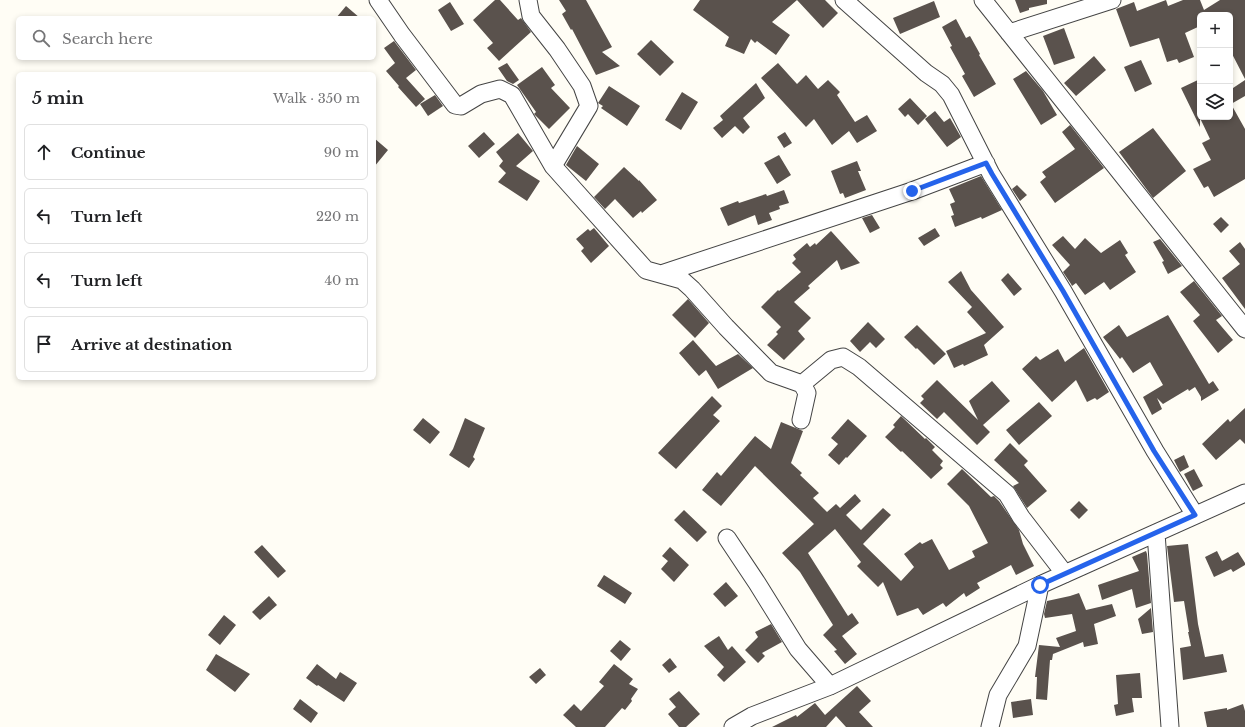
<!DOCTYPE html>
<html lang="en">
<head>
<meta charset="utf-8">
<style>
  body { margin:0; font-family:"Libre Baskerville",serif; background:#f6f6f6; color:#202124 }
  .controls { position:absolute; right:12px; top:12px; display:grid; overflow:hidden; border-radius:6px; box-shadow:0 2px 6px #0003 }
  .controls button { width:36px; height:36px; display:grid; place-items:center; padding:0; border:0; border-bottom:1px solid #e0e0e0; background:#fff; color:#202124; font:20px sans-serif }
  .stop { position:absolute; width:12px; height:12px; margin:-9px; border:3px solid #2563eb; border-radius:50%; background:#fff }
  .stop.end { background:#2563eb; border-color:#fff; box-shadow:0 1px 4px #0008 }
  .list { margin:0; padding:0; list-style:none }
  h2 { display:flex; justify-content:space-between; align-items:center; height:52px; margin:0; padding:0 16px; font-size:17px }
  h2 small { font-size:13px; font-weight:400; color:#757577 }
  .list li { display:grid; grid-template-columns:26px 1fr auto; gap:12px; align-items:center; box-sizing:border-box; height:56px; margin:0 8px 8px; padding:0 8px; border:1px solid #e0e0e0; border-radius:6px }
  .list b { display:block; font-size:15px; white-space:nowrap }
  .list em { font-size:13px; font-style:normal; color:#757577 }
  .icon { flex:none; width:22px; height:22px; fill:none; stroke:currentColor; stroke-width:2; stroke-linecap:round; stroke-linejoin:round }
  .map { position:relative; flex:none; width:1245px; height:727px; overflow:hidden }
  .search { position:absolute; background:#fff; box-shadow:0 2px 6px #0003; left:16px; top:16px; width:360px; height:44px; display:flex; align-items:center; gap:10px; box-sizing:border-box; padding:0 14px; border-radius:6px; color:#757577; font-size:15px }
  .panel { position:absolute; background:#fff; box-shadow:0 2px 6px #0003; left:16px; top:72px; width:360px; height:308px; border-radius:6px }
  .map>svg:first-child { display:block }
</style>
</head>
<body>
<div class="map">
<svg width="1245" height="727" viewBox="0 0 1245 727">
  <rect width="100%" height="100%" fill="#fffdf5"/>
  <path fill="#5a524d" d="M495 0H500L518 20 521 18 531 32 499 61 487 48 493 43 473 20Z
    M559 0H586L612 47 602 52 620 66 596 75 572 29 571 30 562 14 566 11Z
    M700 0H825L838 13 823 28 797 0 772 22 790 35 776 55 757 41 755 43 751 39 744 54 725 46 729 37 693 10Z
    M1015 0H1047V4L1029 8V10L1020 13Z
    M1166 0 1168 6 1183 0H1200L1204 10 1220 0H1245V79L1230 50V15H1200V26L1185 33 1194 57 1179 63 1177 59 1167 62 1159 38 1130 47 1116 9 1134 2 1137 11Z
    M934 1 940 17 900 34 893 18Z
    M450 2 464 24 451 31 438 10Z
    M346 6 360 18H336Z
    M956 19 966 38 970 36 980 54 979 55 996 84 974 97 962 76 965 74 950 47 952 46 942 27Z
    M1064 28 1075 58 1054 65 1043 36Z
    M651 40 674 62 660 76 637 54Z
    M394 41 416 70 406 78 425 99 416 107 398 87 399 86 386 71 395 63 384 48Z
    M1094 56 1106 70 1076 96 1064 83Z
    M1141 60 1152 84 1135 92 1124 67Z
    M507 63 519 80 513 84 507 81 498 68Z
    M778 63 797 84 806 75 818 89 828 80 840 92 837 95 855 122 867 115 877 131 857 143 849 131 832 145 814 119 806 127 761 78Z
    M542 67 555 85 551 88 570 108 549 129 534 114 536 112 517 85Z
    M1026 71 1043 91 1057 115 1041 125 1013 79Z
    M1200 79V117H1230V90L1245 80V96L1231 104 1245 129V179L1214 197 1208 186 1204 188 1193 169 1211 160 1202 143 1210 139 1200 118V127L1181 88Z
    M756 83 765 98 743 118 750 127 743 134 735 126 722 138 713 128 723 120 720 116Z
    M609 86 640 106 627 126 601 108 603 106 598 103Z
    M682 92 698 102 681 130 665 120Z
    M435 95 443 106 428 116 420 104Z
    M910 98 927 116 918 125 908 114 905 117 898 109Z
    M935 111 944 122 950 118 961 137 947 147 925 119Z
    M1070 125 1104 168 1055 203 1040 182 1046 177 1042 172 1075 149 1062 132Z
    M1153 128 1186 171 1153 198 1119 152Z
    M484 132 495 144 479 158 468 146Z
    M785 132 792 143 784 148 777 137Z
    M518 133 533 151 516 166 540 181 527 201 498 182 506 173 499 166 503 161 496 152Z
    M374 138 388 150 374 167Z
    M577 146 599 164 586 181 566 165Z
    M779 155 791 175 777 184 764 163Z
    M857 161 861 171H858L866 190 845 198 843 193 840 194 831 171Z
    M624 167 639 181V180L657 200 642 213 641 211 633 218 615 199 605 209 594 197Z
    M981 176 1002 210 982 219 981 217 955 227 951 216 954 215 950 204 955 202 949 189Z
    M1017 185 1027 195 1020 201 1012 189Z
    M784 190 789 203 779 206 780 209 769 213 772 220 758 225 755 215 728 226 720 208 738 201 739 203 766 194 767 196Z
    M872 215 880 228 870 233 862 218Z
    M1221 217 1229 225 1221 233 1213 224Z
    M594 228 609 246 591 263 581 251 584 248 576 239 588 229 590 231Z
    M935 228 940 236 924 246 918 238Z
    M831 231 860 263 841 270 837 260 808 286 810 288 794 302 811 318 798 331 805 339 784 360 767 345 778 334 776 332 781 327 761 307 778 290 779 291 801 272 792 263 796 259 793 255 807 243 810 247 815 243 816 245Z
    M1063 236 1075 249 1085 238 1101 253 1120 240 1128 253 1125 255 1136 272 1110 290 1104 282 1085 295 1076 283 1072 286 1071 284 1063 272 1070 265 1052 245Z
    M1160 239 1182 266 1168 274 1162 262 1164 261 1153 242Z
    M1240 242 1245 249V309L1222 278 1240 264 1229 251Z
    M961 271 971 290 1004 327 984 345 988 355 964 366 963 364 954 368 946 351 986 333 967 312 972 307 948 282Z
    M1008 273 1022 289 1014 296 1001 280Z
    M1194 281 1222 316 1216 320 1233 340 1218 353 1193 321 1200 315 1180 292Z
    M688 299 709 323 695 338 672 315Z
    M1168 315 1209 384 1213 381 1219 390 1201 401V397L1195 387 1189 391 1188 389 1163 404 1157 398 1162 409 1152 415 1143 397 1163 385 1150 362 1133 373 1122 357 1120 359 1103 337 1119 325 1127 337Z
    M868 322 885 339 876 348 870 342 860 352 850 341Z
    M917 325 946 354 934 365 917 348 916 349 904 337Z
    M693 340 716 366 738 354 753 368 718 389 706 370 699 376 679 353Z
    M1084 348 1109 392 1097 400 1095 398 1087 402 1076 380 1052 402 1022 369 1036 356 1040 360 1058 349 1065 362Z
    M937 380 978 420 969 401 992 381 1010 401 983 425 990 432 977 445 944 412 937 419 920 403 924 399 921 396Z
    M712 396 722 406 713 415 720 421 676 469 658 453Z
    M1039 402 1052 416 1019 445 1006 430Z
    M1245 408V444L1240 439 1216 460 1202 444 1228 419 1230 422Z
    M901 416 925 439 926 438 935 447 932 450 943 461 940 465 943 468 931 479 902 451 901 452 885 437 895 427 893 425Z
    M423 418 440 432 430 444 413 430Z
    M465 418 485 428 473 457 475 459 469 468 449 455 453 449Z
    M848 419 867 436 847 458 846 457 839 465 828 455 838 444 831 438Z
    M781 422 803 431 791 463 802 473 800 475 819 493 813 498 827 512 836 504 840 508 855 494 861 501 846 515 861 530 883 508 891 515 863 544 901 581 914 567 904 554 920 542 922 544 932 539 949 570 975 557 972 551 988 543 969 506 947 484 962 469 991 497 994 496 999 501 1019 530 1023 544 1034 566 1016 575 1011 565 977 583 980 588 966 597 964 593 946 607 943 603 923 615 918 608 897 616 883 582 878 587 857 566 861 562 835 529 808 553 848 616 852 613 859 623 842 636 857 654 845 664 834 651 837 650 823 635 833 625 800 572 782 553 814 524 755 466 721 506 702 490 717 472 721 476 755 436 771 449Z
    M1010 443 1028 461 1024 465 1047 491 1027 508 1013 486 1019 483 994 460Z
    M1184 455 1189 467 1180 472 1174 460Z
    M1194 469 1203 486 1193 491 1184 474Z
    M1079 501 1088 510 1079 519 1070 510Z
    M684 510 707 532 697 542 674 520Z
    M1188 544 1198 624 1205 657 1223 654 1227 672 1183 680 1180 648 1191 646 1188 632H1189L1184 601 1174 602 1167 546Z
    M262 545 286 571 278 578 254 552Z
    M670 547 689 565 674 582 661 569 668 561 662 556Z
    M1146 551 1147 554 1151 603 1136 608 1132 589 1102 600 1098 585 1139 571 1132 557Z
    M1217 551 1222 561 1238 552 1245 563V565L1233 572 1231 569 1214 577 1205 557Z
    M604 575 632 593 625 604 597 586Z
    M726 582 738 596 725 607 713 594Z
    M1079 593 1086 610 1112 604 1116 616 1094 624 1098 644 1084 647 1083 642 1053 654 1052 660H1050L1047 700 1036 699 1037 677H1035L1039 645 1060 647 1056 638 1076 631 1072 614 1045 618 1044 614 1047 601 1070 596Z
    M269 596 277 605 260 620 252 612Z
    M1151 608 1153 632 1142 634 1138 619Z
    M224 615 236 625 220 645 208 635Z
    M771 624 782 642 762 653 765 656 758 663 745 650 758 637 755 632Z
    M719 636 728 650 732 646 746 662 724 682 717 675 724 667 704 646Z
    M620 640 631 649 621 661 610 651Z
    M216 654 250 674 235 692 206 670Z
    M670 658 677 667 669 673 662 665Z
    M317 664 336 679 340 672 357 683 344 702 318 685 317 686 306 678Z
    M614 664 633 679 629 684 638 689 631 699 632 701 625 710 622 708 605 727H576L563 715 574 704 581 711 604 686 599 682Z
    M540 668 546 675 536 684 529 677Z
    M1140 673 1142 698H1132L1134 712 1116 716 1114 705 1118 704 1116 675Z
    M857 686 871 701 859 712 873 727H846L836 716 826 727H772L796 715 797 717 815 703 825 715Z
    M679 691 700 714 686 727H679L668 714 676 707 669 699Z
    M300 699 318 713 311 723 293 709Z
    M1031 699 1033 715 1013 718 1011 702Z
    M1243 704 1245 711V727H1207L1204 712 1227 708V710Z"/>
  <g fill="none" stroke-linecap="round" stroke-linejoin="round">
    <g stroke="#444" stroke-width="19">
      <path id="minor" d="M378 0 402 35 455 105 461 106 481 94 500 89 512 95 553 166 646 270 682 280 692 289 726 327 771 373 802 384 807 393 801 420
        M528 0 531 16 557 49 582 86 589 106 553 166
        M844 0 926 73 942 84 951 95 991 174 1063 291 1155 451 1195 515
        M983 0 1245 329
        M1009 33 1112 0
        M661 274 912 191 986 163
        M802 384 831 360 843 357 859 367 1007 494 1021 517 1065 574
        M1156 533 1170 727
        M727 538 757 583 798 649 830 686
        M733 727 752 716 830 686 1040 585 1245 493
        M990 727 998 695 1027 646 1040 585"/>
    </g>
    <use href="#minor" stroke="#fff" stroke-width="17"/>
  </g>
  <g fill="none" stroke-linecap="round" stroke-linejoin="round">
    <path stroke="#2563eb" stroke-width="5" d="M912 191 986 163 992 174 1063 291 1154 451 1195 515 1040 585"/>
  </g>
</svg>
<div class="controls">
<button>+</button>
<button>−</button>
<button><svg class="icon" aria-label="layers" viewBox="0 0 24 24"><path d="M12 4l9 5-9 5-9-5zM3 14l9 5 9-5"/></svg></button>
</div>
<div class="stop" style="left:1040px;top:585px"></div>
<div class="stop end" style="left:912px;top:191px"></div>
<div class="search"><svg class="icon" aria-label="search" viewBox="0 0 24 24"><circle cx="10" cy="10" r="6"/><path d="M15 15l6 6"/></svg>Search here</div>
<section class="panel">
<h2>5 min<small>Walk · 350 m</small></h2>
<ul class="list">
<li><svg class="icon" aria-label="ahead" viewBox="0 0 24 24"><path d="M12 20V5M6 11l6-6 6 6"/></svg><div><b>Continue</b></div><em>90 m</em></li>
<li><svg class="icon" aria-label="left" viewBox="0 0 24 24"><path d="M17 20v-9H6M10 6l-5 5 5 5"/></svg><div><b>Turn left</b></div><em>220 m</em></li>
<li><svg class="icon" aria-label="left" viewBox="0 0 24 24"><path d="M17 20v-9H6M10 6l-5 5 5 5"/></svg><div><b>Turn left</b></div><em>40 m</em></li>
<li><svg class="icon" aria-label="arrive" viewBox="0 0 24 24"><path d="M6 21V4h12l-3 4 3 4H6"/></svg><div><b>Arrive at destination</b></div></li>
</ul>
</section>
</div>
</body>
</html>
